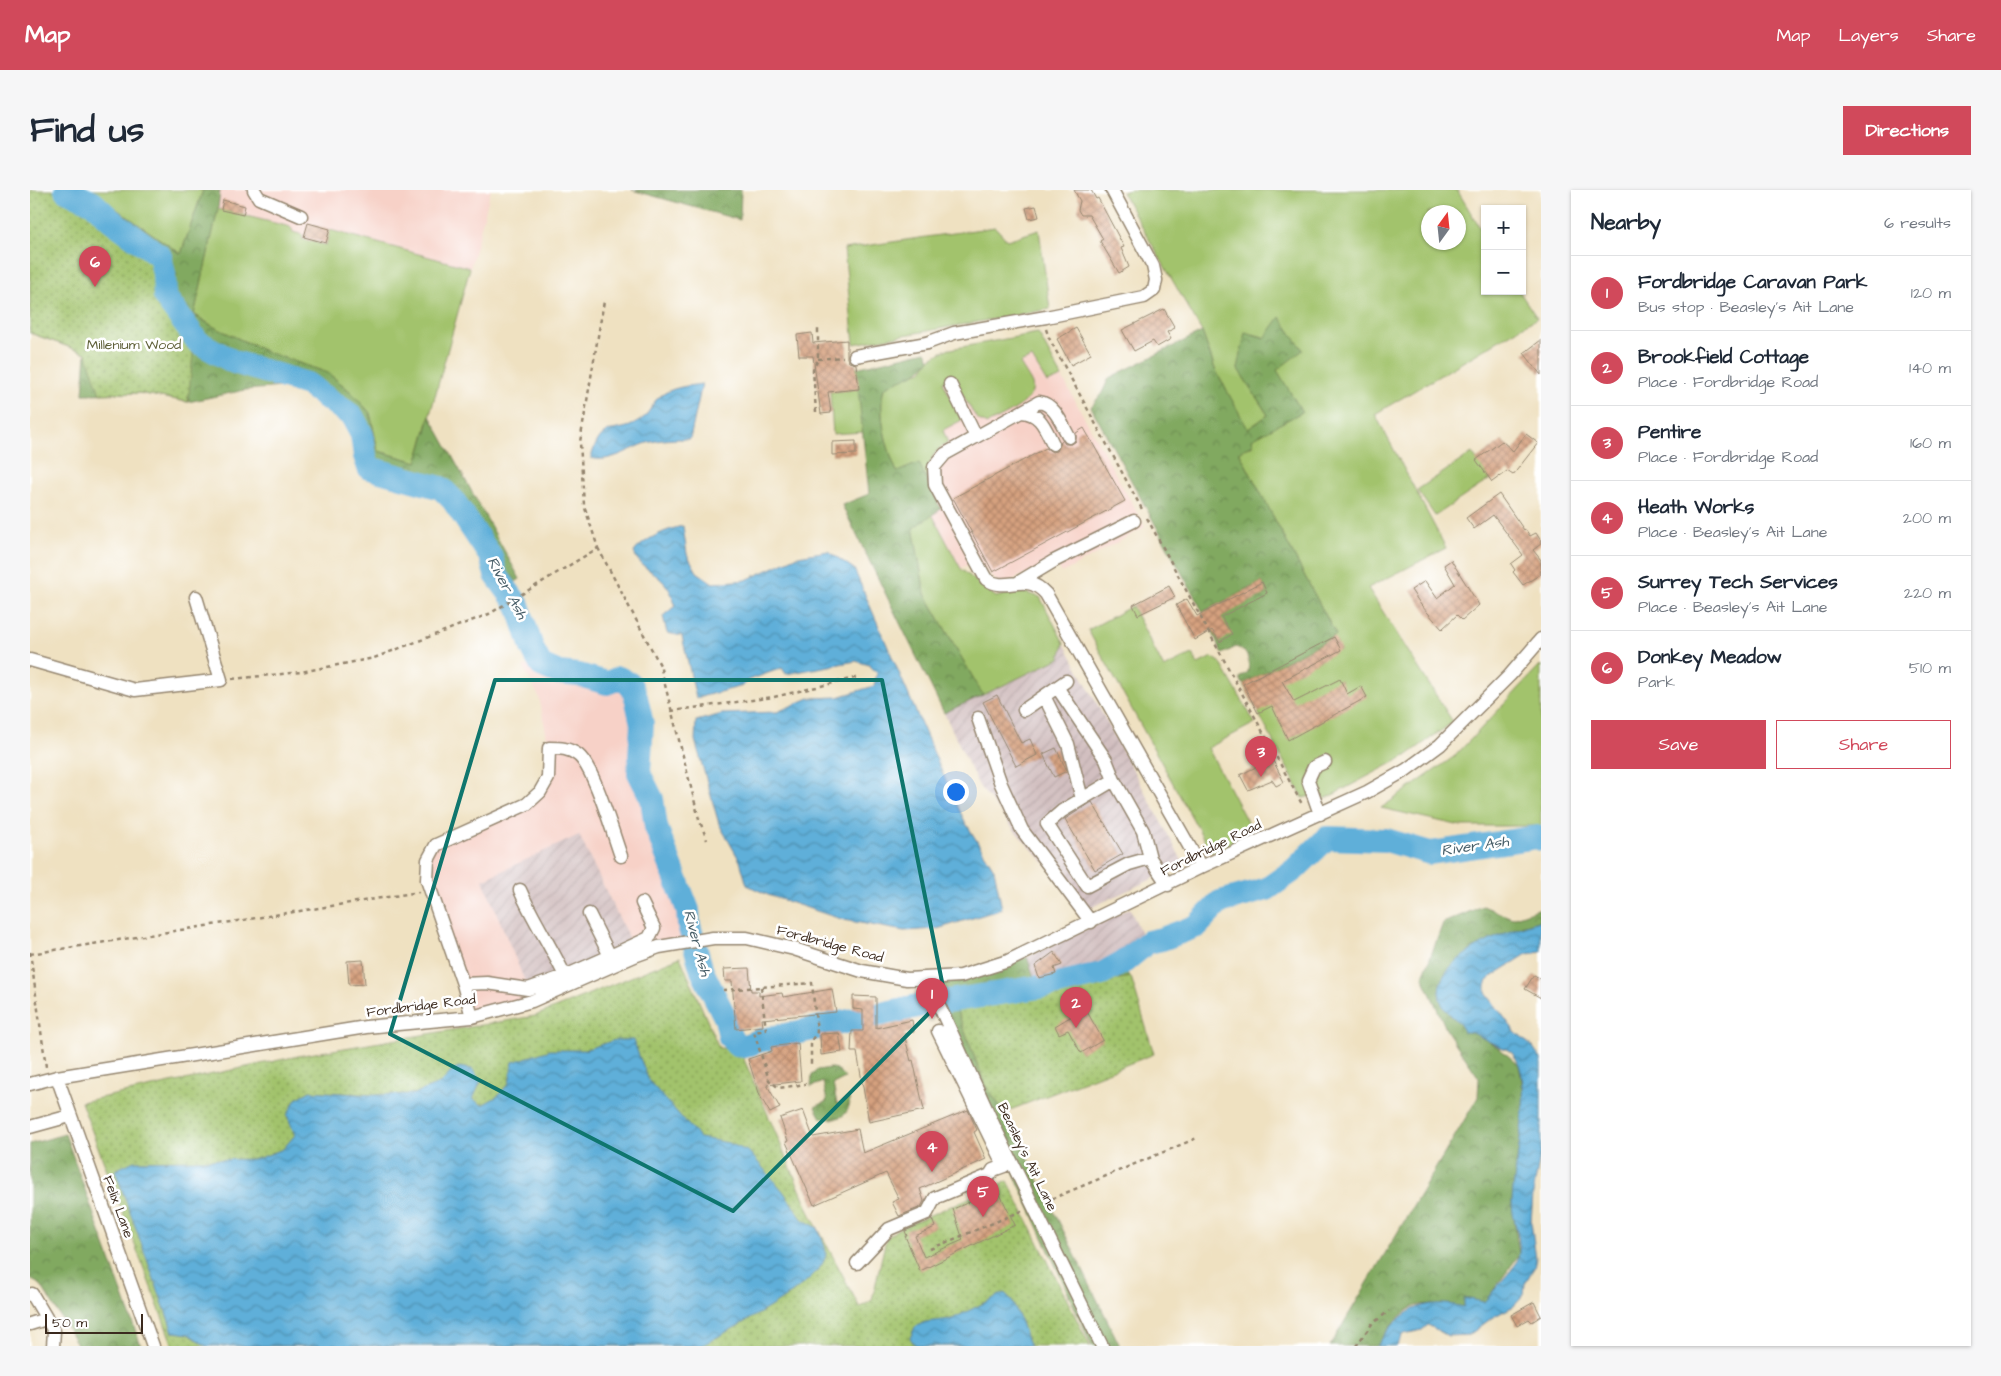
<!DOCTYPE html>
<html lang="en">
<head>
<meta charset="utf-8">
<style>
  body { margin:0; font-family:"Architects Daughter",sans-serif; background:#f6f6f7; color:#1f2937 }
  .controls { position:absolute; right:15px; top:15px; display:grid; overflow:hidden; border-radius:0px; box-shadow:0 1px 4px #0004 }
  .controls button { width:45px; height:45px; display:grid; place-items:center; padding:0; border:0; border-bottom:1px solid #e0e1e3; background:#fff; color:#1f2937; font:25px sans-serif }
  .compass { position:absolute; left:1391px; top:15px; width:45px; height:45px; border-radius:50%; background:#fff; box-shadow:0 1px 4px #0004; rotate:15deg }
  .scale { position:absolute; left:15px; bottom:12px; width:98px; box-sizing:border-box; padding-left:5px; border:2px solid #3b2a1e; border-top:0; font-size:14px; line-height:18px; white-space:nowrap; color:#3b2a1e; -webkit-text-stroke:4px #fff; paint-order:stroke }
  .you { position:absolute; left:925px; top:601px; width:18px; height:18px; margin:-12px; border:4px solid #fff; border-radius:50%; background:#1a73e8; box-shadow:0 0 0 8px #1a73e833 }
  .badge { display:grid; place-items:center; width:32px; height:32px; border-radius:50%; background:#d1495b; color:#fff; font-size:16px; font-weight:700 }
  .pin { position:absolute; translate:-50% -41px; filter:drop-shadow(0 1px 2px #0008) }
  .pin::after { content:''; position:absolute; top:26px; width:18px; height:15px; background:inherit; clip-path:polygon(0 0,100% 0,50% 100%) }
  .list { margin:0; padding:0; list-style:none }
  h2 { display:flex; justify-content:space-between; align-items:center; height:65px; margin:0; padding:0 20px; font-size:21px }
  h2 small { font-size:16px; font-weight:400; color:#747a83 }
  .list li { display:grid; grid-template-columns:32px 1fr auto; gap:15px; align-items:center; box-sizing:border-box; height:75px; padding:0 20px; border-top:1px solid #e0e1e3 }
  .list b { display:block; font-size:19px; white-space:nowrap }
  .list p { margin:0; font-size:16px; white-space:nowrap; color:#747a83 }
  .list em { font-size:16px; font-style:normal; color:#747a83 }
  .actions { display:flex; gap:10px; padding:15px 20px }
  .actions a { flex:1; padding:11px 0; border:1px solid #d1495b; border-radius:0px; text-align:center; font-size:18px; color:#d1495b }
  .actions .main { background:#d1495b; color:#fff }
  .map { position:relative; flex:none; width:1511px; height:1156px; overflow:hidden; border-radius:0px }
  header { display:flex; align-items:center; gap:30px; box-sizing:border-box; height:70px; padding:0 25px; background:#d1495b; color:#fff }
  header strong { font-size:24px }
  nav { display:flex; gap:28px; margin-inline-start:auto; font-size:18px }
  .intro { display:flex; align-items:center; justify-content:space-between; box-sizing:border-box; height:120px; padding:0 30px }
  h1 { margin:0; font-size:35px }
  .button { padding:12px 22px; border-radius:0px; background:#d1495b; color:#fff; font-size:18px; font-weight:700 }
  main { display:flex; gap:30px; padding:0 30px }
  aside { flex:1; background:#fff; border-radius:0px; box-shadow:0 1px 4px #0004 }
  .map>svg:first-child { display:block }
</style>
</head>
<body>
<header>
<strong>Map</strong>
<nav><a>Map</a><a>Layers</a><a>Share</a></nav>
</header>
<div class="intro"><h1>Find us</h1><a class="button">Directions</a></div>
<main>
<div class="map">
<svg width="1511" height="1156" viewBox="0 0 1511 1156">
  <defs>
    <pattern id="industrial-furrows" width="10" height="10" patternUnits="userSpaceOnUse" patternTransform="scale(1.25)"><rect width="10" height="10" fill="#d2bfc0"/><path d="M-1 1l2-2M0 10L10 0M9 11l2-2" fill="none" stroke="#b5a4a5"/></pattern>
    <pattern id="forest-crowns" width="20" height="18" patternUnits="userSpaceOnUse" patternTransform="scale(1.25)"><rect width="20" height="18" fill="#81a960"/><path d="M2 6a3 3 0 1 1 6 0M12 15a3 3 0 1 1 6 0" fill="none" stroke="#6b8a4f"/></pattern>
    <pattern id="park-dots" width="8" height="8" patternUnits="userSpaceOnUse" patternTransform="scale(1.25)"><rect width="8" height="8" fill="#a2c36c"/><path d="M2 2h.1M6 6h.1" fill="none" stroke="#859f58" stroke-width="1.8" stroke-linecap="round"/></pattern>
    <pattern id="water-waves" width="16" height="10" patternUnits="userSpaceOnUse" patternTransform="scale(1.25)"><rect width="16" height="10" fill="#5eafd9"/><path d="M0 5q4-4 8 0t8 0" fill="none" stroke="#4f8faf"/></pattern>
    <pattern id="building-cross-hatch" width="8" height="8" patternUnits="userSpaceOnUse" patternTransform="scale(1.25)"><rect width="8" height="8" fill="#d6a17f"/><path d="M0 0l8 8M0 8l8-8" fill="none" stroke="#af8367"/></pattern>
  </defs>
  <rect width="100%" height="100%" fill="#fff"/>
  <filter id="ink" filterUnits="userSpaceOnUse"><feTurbulence type="fractalNoise" baseFrequency=".02" numOctaves="2"/><feDisplacementMap in="SourceGraphic" scale="10" xChannelSelector="R" yChannelSelector="G"/><feConvolveMatrix kernelMatrix="1 2 1 2 8 2 1 2 1" color-interpolation-filters="sRGB"/></filter>
  <filter id="wash" filterUnits="userSpaceOnUse"><feTurbulence type="fractalNoise" baseFrequency=".0096" numOctaves="4" result="noise"/><feDisplacementMap in="SourceGraphic" scale="20" xChannelSelector="R" yChannelSelector="G"/><feGaussianBlur stdDeviation="1.12" result="paint"/><feColorMatrix in="noise" values="0 0 0 0 0 0 0 0 0 0 0 0 0 0 0 0 0 1.4 0 .05"/><feComposite in="paint" operator="in"/></filter>
  <g filter="url(#wash)">
    <rect width="100%" height="100%" fill="#efe1c1"/>
    <path fill="#f7d1c7" d="M190 0H461L440 78 300 41 296 55 272 49 263 42 261 37 188 19Z
      M1002 168 1017 193 1032 187 1115 337 1032 383 1024 371 971 395 946 371 931 378 902 324 897 281 904 263 913 255 912 192 923 188 947 229 1002 195 989 173Z
      M511 475 529 483 549 485 563 491 577 493 589 488 600 494 606 507 612 534 609 583 622 609 626 637 658 720 659 735 663 750 604 759 549 646 498 799 502 811 442 827 398 670 406 655 510 602 519 558 509 507 493 476Z"/>
    <path fill="url(#industrial-furrows)" d="M1034 453 1154 674 1058 719 986 642 949 596 914 523 1030 468Z
      M549 645 604 759 498 799 453 690Z
      M1100 718 1112 746 1067 779 1005 791 997 767Z"/>
    <path fill="#a2c36c" stroke="#6e7645" fill-rule="evenodd" d="M59 0H173L151 64Z
      M1100 0H1427L1455 46V101H1489L1507 128 1345 224 1416 358 1338 398 1423 532 1376 566 1295 609 1289 604 1273 608 1213 494 1306 445 1209 262 1223 255 1221 249 1272 222 1246 180 1273 159 1223 144 1208 179 1238 225 1217 240 1185 179 1172 142 1092 2ZM1398 22H1428V52H1398Z
      M188 19 261 37 263 42 273 45 272 49 296 55 300 40 440 78 387 272 348 261 340 223 321 202 298 183 237 162 184 137 164 124Z
      M965 37 977 50 1009 40 1020 119 824 154 814 59Z
      M1008 143 1032 187 1017 193 1002 168 990 173C993 180 999 187 1002 194 1008 212 970 227 957 234L947 229 923 189 913 192 932 230 913 240 918 253C902 261 897 275 898 292L867 282C857 259 847 223 854 198L868 189 892 181 900 169 915 160Z
      M829 199 833 242 803 244 800 202Z
      M1442 263 1460 289 1405 326 1387 300Z
      M902 324 931 379 966 407 989 401 1010 407 1034 453 1030 468 953 505 895 404 883 337Z
      M1102 416 1134 478 1162 464 1168 474 1182 467 1190 472 1225 533 1178 558 1224 645 1181 662 1058 440Z
      M1511 475V636H1431L1351 618 1425 566Z"/>
    <path fill="url(#forest-crowns)" stroke="#5e6a3f" d="M46 0H59L151 64 173 0 190 1 188 19 164 125 184 137 237 162 298 183 321 202 340 223 348 261 387 272 400 226 490 389 476 398 466 385 461 367 423 310 411 298 339 278C335 267 335 255 331 244 322 220 297 208 277 195L215 200 158 212 109 203 53 204 56 163 0 143V93L109 88 126 69 131 108 163 153 172 148 137 103 139 81 135 66 119 52 83 28 65 10Z
      M602 0H711L710 30Z
      M1250 127 1273 160 1247 180 1272 222 1222 249 1223 254 1209 262 1306 445 1213 494 1210 488 1218 482C1220 469 1218 462 1206 457L1192 464 1181 438 1195 424 1237 403 1232 392 1173 422 1061 217 1072 203 1079 188 1172 142 1185 179 1218 239 1238 225 1208 179 1215 142 1235 148Z
      M896 161 900 169C888 187 872 187 854 198 847 223 857 259 867 282L889 273 911 319 883 338 895 404 953 505 914 523 812 315 839 304 826 178Z
      M1453 716 1482 728 1511 718V730L1484 739 1431 835 1469 858 1489 875 1495 907 1482 1014 1489 1065 1454 1113 1435 1108 1434 1117C1421 1116 1403 1113 1390 1115 1371 1119 1357 1141 1347 1156H1300L1448 907 1449 888 1417 841 1393 787 1413 733Z
      M997 767 1005 790 1067 779 1080 769 1101 787 926 818 956 897 975 922 1090 1156H1062L900 797 943 787Z
      M801 878 807 879 815 888 803 894 807 914 819 908C821 927 807 931 791 928L785 917 797 911 793 892 781 897 782 885 787 880Z
      M35 944 111 1156H45L47 1154 11 1095 0 1089V954Z"/>
    <path fill="url(#park-dots)" stroke="#6e7645" d="M0 0H22L59 18 126 69 131 108 164 154 158 212 109 203 70 204 56 163 0 143Z
      M650 767 689 858 710 860 781 1025 830 1118 842 1110 856 1049 866 1040 978 991 1060 1156H143L51 912 273 865 505 826Z
      M1101 787 1124 864 975 922 956 897 926 818Z"/>
    <path fill="url(#water-waves)" stroke="#4c6c7c" d="M672 194 660 249C645 249 632 249 617 253 601 258 579 274 561 268 572 227 588 248 612 229 620 223 622 213 628 208 640 197 657 196 672 194Z
      M653 336 657 364 667 382 683 393 716 390 768 366 798 361 824 379 916 591 934 630 964 679 972 719 907 739 874 741 814 730 738 705 717 695 710 671 689 634 665 550 666 531 692 524 747 522 779 508 808 507 844 496 847 483 839 475 826 471 756 484 752 478 719 490 713 496 666 508 652 446 637 443 633 426 645 416C639 382 610 383 604 362 614 349 637 339 653 336Z
      M1511 730V762L1497 764 1464 785 1456 792V803L1486 843 1503 857 1511 869V961L1503 1004 1501 1032 1506 1068 1504 1078 1495 1093 1494 1105 1484 1116 1463 1127 1439 1145 1418 1146 1398 1135 1392 1140 1374 1144 1367 1156H1347C1370 1120 1392 1107 1434 1117V1108L1454 1112C1459 1106 1486 1075 1487 1072 1494 1051 1482 1033 1482 1012 1483 976 1507 889 1482 863 1477 858 1468 857 1462 853 1453 849 1444 841 1434 842 1429 828 1414 824 1410 809 1400 768 1481 740 1511 730Z
      M585 850H603L619 891 670 948 699 953 719 962 753 1001 772 1029 788 1038C790 1045 796 1056 796 1064 793 1094 697 1141 671 1156H176L159 1144 143 1142 85 980 104 971 227 969 253 959 265 945 257 925 266 909 280 901 344 905 384 904 411 893 423 880 429 877 442 879 451 891 443 909 452 915 468 906 479 893 483 872 520 860H554Z
      M974 1103C986 1109 993 1142 1000 1156H886L880 1148 885 1137 895 1132 922 1129Z"/>
    <g fill="none" stroke-linecap="round" stroke-linejoin="round">
      <path stroke="#5eafd9" stroke-width="24" d="M36 0 63 13 81 30 130 66 134 84 135 107 168 152 204 172 277 194 322 226 332 245 335 266 339 278 411 298 423 310 461 367 466 385 488 415 502 458 511 475 529 483 549 485 577 493 589 488 600 494 606 507 612 534 609 583 622 609 626 637 658 720 659 735 672 781 696 829 700 847 707 855 715 856 728 851 897 814
        M918 811 1028 794 1072 784 1095 771 1118 752 1132 749 1167 736 1190 712 1237 699 1264 680 1297 648 1356 650 1400 663 1508 647 1511 649"/>
    </g>
    <g id="blocks">
      <path fill="url(#building-cross-hatch)" d="M1044 0H1061L1066 9 1068 8 1094 57 1091 58 1099 77 1089 83 1070 51 1073 49 1059 25H1051L1048 20 1050 11Z
        M193 10 215 16 213 25 191 20Z
        M1006 16 1009 27 999 29 996 18Z
        M278 33 300 39 296 53 274 47Z
        M1134 119 1145 138 1137 142 1141 149 1127 157 1123 151 1104 161 1092 140Z
        M1046 138 1061 164 1041 175 1027 149Z
        M782 143 783 153 817 150V168L819 172 826 174 829 199 798 202 801 223 791 224 783 166H769L767 145Z
        M1511 150V185L1494 163Z
        M1054 238 1095 311 963 382 923 308 1016 258 1022 262 1027 261 1032 250 1035 254H1042L1046 251V243Z
        M1496 244 1508 253 1483 285 1477 281 1462 292 1446 270 1472 251 1483 261Z
        M826 251V264L802 265V252Z
        M1469 304 1494 340 1495 339 1500 346 1506 343 1511 351V354L1503 360 1511 370V384L1493 395 1483 382 1485 380 1481 374 1493 365 1463 325 1444 339 1436 328Z
        M1421 370 1449 415 1432 430 1427 425 1412 439 1391 415 1381 400 1395 391 1407 408 1425 394 1414 375Z
        M1232 392 1237 403 1191 427 1202 444 1190 452 1182 440 1165 450 1146 415 1157 409 1167 426Z
        M1139 396 1145 407 1108 425 1103 415Z
        M1304 447 1311 460 1252 491 1264 512 1310 489 1317 504 1331 496 1337 507 1258 550 1242 516 1228 523 1213 494Z
        M967 505 991 553 1000 549 1007 565 986 576 953 512Z
        M1026 558 1037 581 1024 587 1013 564Z
        M1237 559 1254 592 1246 596 1242 590 1218 600 1210 585 1230 575 1225 565Z
        M1062 612 1093 664 1065 680 1035 629Z
        M1024 762 1032 775 1024 778 1026 784 1009 788 1005 776Z
        M333 770 335 794 319 795 317 771Z
        M719 778 721 801H729V806L752 803 753 807 802 799 806 822 732 829 733 836 706 839 702 791H695L694 779Z
        M1504 785 1511 789V808L1495 799Z
        M823 806 846 807V838L882 830 884 842 874 844 881 871 883 870 894 920 839 932 827 862H821L822 841H833V820L823 819Z
        M1055 818 1073 850 1051 863 1038 840 1029 844 1025 836Z
        M809 843 812 862 791 865 790 844Z
        M768 853 771 891 737 895 750 918 740 923 730 906 718 869 742 861 741 857Z
        M773 920 783 947 828 939 833 963 938 920 947 940 944 942 956 969 890 999 894 1011 891 1017 869 1026 862 1012 869 1009 856 983 784 1015 756 952 758 951 750 928Z
        M968 1000 985 1035 890 1081 875 1046H877L875 1041 902 1029 905 1037 885 1046 894 1067 933 1050 923 1019Z
        M1504 1112 1511 1126 1502 1132 1499 1129 1487 1136 1481 1125Z"/>
    </g>
  </g>
  <g filter="url(#ink)">
    <use href="#blocks" fill-opacity="0" stroke="#958670" stroke-width="1"/>
    <g fill="none" stroke-linecap="round" stroke-linejoin="round">
      <g stroke="#958670" stroke-width="15">
        <path id="minor" d="M224 0 229 8 271 26
          M825 166 897 153 924 143 1016 127 1114 107 1124 100 1126 90 1123 76 1082 0
          M920 194 946 247
          M991 222C1011 223 1015 238 1023 254
          M1039 247C1032 235 1025 214 1009 212L915 264 904 277 905 295 956 389C977 404 995 380 1016 404L1171 677
          M989 392 1024 371 1104 331
          M0 470 105 500 191 490 166 407
          M1027 497 1076 570 1084 590 1113 641 1120 668 1138 695
          M1014 506 1038 554 1052 609
          M994 520 1036 491
          M948 528 971 594 992 640 1061 732
          M1084 590 1032 621 1017 634 1057 696 1099 674 1120 668
          M1290 624 1278 590 1284 577 1295 572
          M490 700C503 730 521 756 535 786
          M584 772 580 766 619 748 624 738 612 713
          M897 789 965 938 1072 1156
          M433 794 457 793 498 799 535 786 580 766 559 724
          M442 827 433 794 397 690 398 670 406 655 497 614 510 602 518 588 519 558C530 558 539 558 548 565 564 577 583 644 591 666
          M27 887 123 1156
          M0 894 27 887 336 837 442 827 502 811 607 765 629 757 683 748H717L764 759 832 781 877 789 931 786 978 771 1171 677 1337 602 1376 580 1410 555 1480 485 1511 449
          M0 937 40 926
          M827 1073 859 1039 897 1023 905 1008 960 985 963 980 974 976 908 841
          M0 1105 2 1104 24 1141 23 1156
          M0 1134 16 1129"/>
      </g>
      <path stroke="#958670" stroke-width="2.5" stroke-dasharray="4 4" stroke-linecap="butt" d="M1016 139 1019 148 1113 321
        M788 169 813 167
        M786 222 783 180 788 169V139
        M1117 328 1273 616
        M568 358 630 475 669 629 677 650
        M202 489 271 482 344 468 459 424 568 358 554 315 550 252 574 111
        M641 521 744 507 829 487
        M0 762 16 877
        M0 764 389 702
        M731 797 736 840 724 842 739 890 749 898 776 894
        M693 800 782 793 787 842 781 851V877
        M1014 1012 1167 948
        M900 1059 992 1021
        M1326 1156 1342 1134 1359 1121"/>
      <use href="#minor" stroke="#fff" stroke-width="12"/>
    </g>
  </g>
  <path fill="none" stroke="#0f766e" stroke-width="4" stroke-linejoin="round" d="M465 490H852L915 807 703 1021 360 844Z"/>
  <g text-anchor="middle" dominant-baseline="central" stroke-width="5" stroke-linejoin="round" paint-order="stroke">
    <g font-size="14" fill="#5f6039" stroke="#fff">
      <text x="104" y="155">Millenium Wood</text>
    </g>
    <g font-size="14" fill="#3b2a1e" stroke="#fff">
      <text transform="translate(1181 658) rotate(-26)">Fordbridge Road</text>
      <text transform="translate(800 754) rotate(15)">Fordbridge Road</text>
      <text transform="translate(391 816) rotate(-7)">Fordbridge Road</text>
      <text transform="translate(997 967) rotate(64)">Beasley's Ait Lane</text>
      <text transform="translate(88 1017) rotate(70)">Felix Lane</text>
    </g>
    <g font-size="15" font-style="italic" fill="#495f69" stroke="#fff">
      <text transform="translate(477 398) rotate(62)">River Ash</text>
      <text transform="translate(1445 656) rotate(-8)">River Ash</text>
      <text transform="translate(667 753) rotate(75)">River Ash</text>
    </g>
  </g>
</svg>
<div class="controls">
<button>+</button>
<button>−</button>
</div>
<svg class="compass" viewBox="-18 -18 36 36"><path d="M0-13l5 13h-10z" fill="#e53935"/><path d="M0 13l5-13h-10z" fill="#747a83"/></svg>
<div class="scale">50 m</div>
<div class="you"></div>
<div class="pin badge" style="left:902px;top:829px">1</div>
<div class="pin badge" style="left:1046px;top:838px">2</div>
<div class="pin badge" style="left:1231px;top:587px">3</div>
<div class="pin badge" style="left:902px;top:982px">4</div>
<div class="pin badge" style="left:953px;top:1027px">5</div>
<div class="pin badge" style="left:65px;top:97px">6</div>
</div>
<aside>
<h2>Nearby<small>6 results</small></h2>
<ul class="list">
<li><span class="badge">1</span><div><b>Fordbridge Caravan Park</b><p>Bus stop · Beasley's Ait Lane</p></div><em>120 m</em></li>
<li><span class="badge">2</span><div><b>Brookfield Cottage</b><p>Place · Fordbridge Road</p></div><em>140 m</em></li>
<li><span class="badge">3</span><div><b>Pentire</b><p>Place · Fordbridge Road</p></div><em>160 m</em></li>
<li><span class="badge">4</span><div><b>Heath Works</b><p>Place · Beasley's Ait Lane</p></div><em>200 m</em></li>
<li><span class="badge">5</span><div><b>Surrey Tech Services</b><p>Place · Beasley's Ait Lane</p></div><em>220 m</em></li>
<li><span class="badge">6</span><div><b>Donkey Meadow</b><p>Park</p></div><em>510 m</em></li>
</ul>
<div class="actions"><a class="main">Save</a><a>Share</a></div>
</aside>
</main>
</body>
</html>
